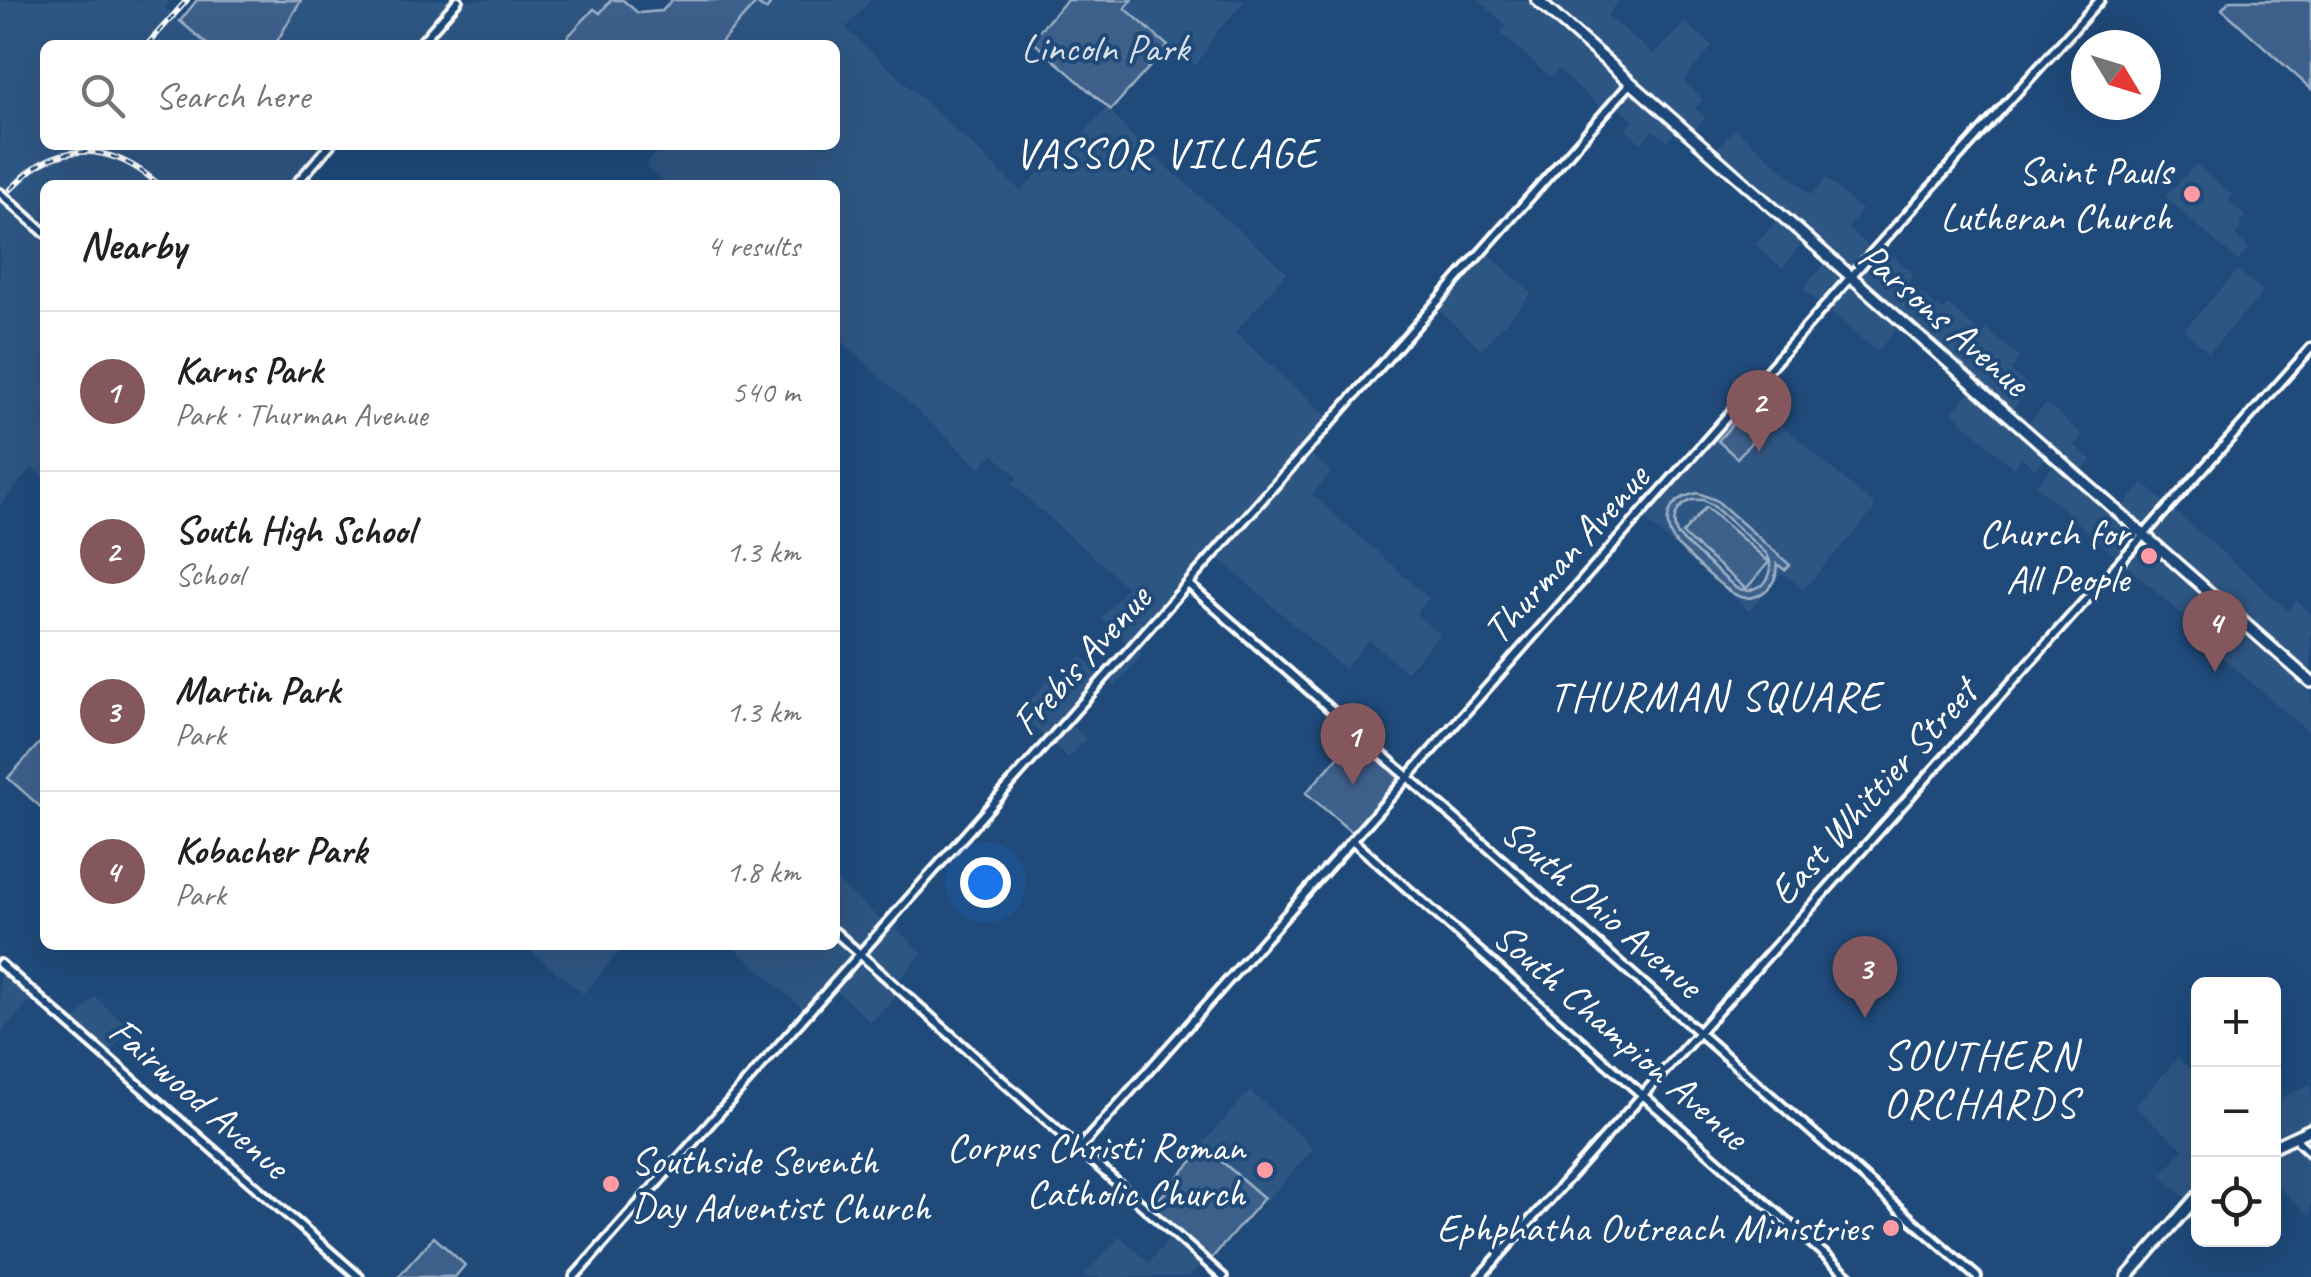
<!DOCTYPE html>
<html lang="en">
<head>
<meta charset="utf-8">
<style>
  body { margin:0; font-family:Caveat,sans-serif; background:#f2f2f2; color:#202124 }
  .controls { position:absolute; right:30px; bottom:30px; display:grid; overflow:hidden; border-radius:15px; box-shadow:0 10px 40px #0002 }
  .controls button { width:90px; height:90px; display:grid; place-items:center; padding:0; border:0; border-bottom:2px solid #e0e0e0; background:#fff; color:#202124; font:50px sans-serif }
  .compass { position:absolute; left:2071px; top:30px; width:90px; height:90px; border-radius:50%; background:#fff; box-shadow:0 10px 40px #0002; rotate:128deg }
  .you { position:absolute; left:985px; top:882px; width:35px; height:35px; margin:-25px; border:8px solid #fff; border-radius:50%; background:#1a73e8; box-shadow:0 0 0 15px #1a73e833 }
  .badge { display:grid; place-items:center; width:65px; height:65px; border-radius:50%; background:#84575d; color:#fff; font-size:32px; font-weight:700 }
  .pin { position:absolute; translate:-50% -82px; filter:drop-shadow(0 2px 5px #0008) }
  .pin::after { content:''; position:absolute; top:52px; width:35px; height:30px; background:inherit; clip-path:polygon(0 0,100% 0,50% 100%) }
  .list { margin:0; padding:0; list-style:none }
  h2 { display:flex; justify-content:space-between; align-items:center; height:130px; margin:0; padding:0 40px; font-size:42px }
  h2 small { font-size:32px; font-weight:400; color:#757577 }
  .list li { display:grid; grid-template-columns:65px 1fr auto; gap:30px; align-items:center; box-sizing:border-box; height:160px; padding:0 40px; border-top:2px solid #e0e0e0 }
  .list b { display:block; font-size:38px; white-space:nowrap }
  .list p { margin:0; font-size:32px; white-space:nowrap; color:#757577 }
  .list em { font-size:32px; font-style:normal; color:#757577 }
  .icon { flex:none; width:55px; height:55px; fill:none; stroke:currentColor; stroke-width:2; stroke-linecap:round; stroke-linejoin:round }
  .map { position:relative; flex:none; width:2311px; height:1277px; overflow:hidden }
  .search { position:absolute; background:#fff; box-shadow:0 10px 40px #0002; left:40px; top:40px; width:800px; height:110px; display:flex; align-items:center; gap:25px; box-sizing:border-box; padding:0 35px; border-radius:15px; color:#757577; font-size:38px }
  .panel { position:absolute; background:#fff; box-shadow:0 10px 40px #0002; left:40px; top:180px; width:800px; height:770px; border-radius:15px }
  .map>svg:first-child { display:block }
</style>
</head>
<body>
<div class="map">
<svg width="2311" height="1277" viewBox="0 0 2311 1277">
  <rect width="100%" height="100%" fill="#1f4a7a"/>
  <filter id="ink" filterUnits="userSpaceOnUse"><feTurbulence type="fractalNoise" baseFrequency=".01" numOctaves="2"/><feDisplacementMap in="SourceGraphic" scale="20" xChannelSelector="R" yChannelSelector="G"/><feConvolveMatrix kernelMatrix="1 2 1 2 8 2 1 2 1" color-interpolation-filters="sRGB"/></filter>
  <g filter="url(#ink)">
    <path fill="#2e5683" d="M0 0H170L165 7 208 45H45V145H330L294 185H45V479L32 468 0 505Z
      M301 0H611L599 14 593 10 560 45H275Z
      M774 0H870L846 28 1021 191 1044 167 1050 171 1107 107 1135 139 1287 272 1235 333 1332 420 1307 450 1331 472 1312 494 1429 598 1416 613 1439 635 1406 672 1369 640 1344 669 1215 555 1134 647 1142 655 1115 686 1106 678 1068 722 1086 738 1068 758 1019 713 1051 676 1058 682 1081 656 1105 676 1131 646 1101 619 1127 587 1012 484 1018 477 993 454 980 468 835 335V185H667L645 166 662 145H835V45H719L756 3 766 10Z
      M1132 0H1246L1217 32 1196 66 1174 47 1168 46 1125 8Z
      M1479 0H1619L1607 15 1654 55 1685 22 1713 46 1683 81 1703 99 1695 108 1706 117 1691 135 1680 126 1667 141 1653 130 1641 143 1626 130 1633 120 1614 104 1606 112 1558 70 1551 78 1500 32 1506 25Z
      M1735 128 1811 195 1826 178 1862 211 1848 228 1874 251 1880 244 1914 274 1908 282 1942 311 1948 305 1982 334 1987 329 2020 358 2010 370 2031 388 2008 414 2024 428 2047 403 2082 435 2074 445 2092 460 2078 475 2118 512 2143 483 2288 610 2297 601 2311 614V734L2216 652 2214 649 2217 645 2036 486 2058 460 2050 452 2035 469 2022 457 2013 468 1952 412 1974 386 1902 323 1877 352 1803 289 1829 259 1806 238 1782 268 1755 245 1781 216 1712 154Z
      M2196 164 2233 196 2229 201 2245 216 2239 223 2242 227 2235 236 2249 248 2238 262 2165 197Z
      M1484 250 1532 293 1482 349 1434 306Z
      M2238 270 2263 292 2209 353 2184 330Z
      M1752 399 1874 505V510L1803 590 1783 573 1749 611 1646 521V518Z
      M835 879 881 920 889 922 923 953 895 984 902 991 871 1022 833 988 809 1014 731 945H835Z
      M524 945H625L583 994Z
      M0 963 43 1001 38 1007 33 1001 28 1003 0 1034Z
      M95 997 130 1028 106 1056 70 1025Z
      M2178 1058 2198 1076V1188L2188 1200 2161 1176 2183 1149 2134 1107Z
      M2311 1084V1216L2274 1183V1101Z
      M1250 1091 1314 1148 1267 1201 1202 1144Z
      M1120 1236 1149 1263 1169 1239 1200 1265 1189 1277H1083Z"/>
    <path fill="#3c618b" stroke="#9eb0c5" stroke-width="2.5" fill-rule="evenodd" d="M197 0H301L275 45H208L180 21Z
      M611 0H623L638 13 662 11 672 0H774L766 10 756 3 719 45H560L594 9 600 13Z
      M1067 0H1132L1125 8 1168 46 1111 110 1031 40Z
      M2230 0H2311V89L2222 9Z
      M1753 401 1773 418 1737 458 1718 441Z
      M1698 493 1716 500 1790 565 1785 570 1777 564C1777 575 1774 585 1764 592 1757 597 1749 599 1741 597 1725 593 1691 557 1677 545 1659 522 1668 498 1698 493ZM1692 500H1703L1712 505 1766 553C1773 564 1772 575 1763 585L1748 591 1736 588 1678 536C1670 521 1676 506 1692 500Z
      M1706 507 1769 562 1746 589 1682 534Z
      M45 737V811L8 778Z
      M1355 738 1399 778 1351 832 1306 793Z
      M1205 1147 1264 1198 1211 1259 1152 1207Z
      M434 1237 465 1265 455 1277H398Z"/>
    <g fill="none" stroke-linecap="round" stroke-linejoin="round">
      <g stroke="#fff" stroke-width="14">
        <path id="secondary" d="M419 45 458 0
          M295 185 330 145
          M0 193 45 233
          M1188 584 1977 1277
          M1352 840 1850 1277
          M835 932 1223 1277
          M0 964 359 1277
          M2296 1135 2299 1142 2311 1153
          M1079 1149 1855 272 2100 0
          M574 1277 1631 83
          M1480 1277 2311 348"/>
      </g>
      <g stroke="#fff" stroke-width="16">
        <path id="primary" d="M1537 0 2311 682
          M2274 1146 2311 1129
          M2127 1277 2198 1196"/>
      </g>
      <use href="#secondary" stroke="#1f4a7a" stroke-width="6"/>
      <use href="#primary" stroke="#1f4a7a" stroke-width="9"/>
      <g stroke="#fff" stroke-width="6">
        <path id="rail" d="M147 45 187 0
          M11 189C21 180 30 169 42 163 84 140 126 155 159 185"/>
      </g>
      <use href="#rail" stroke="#1f4a7a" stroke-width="2.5" stroke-dasharray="8" stroke-linecap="butt"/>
    </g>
  </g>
  <g fill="#ff9aa2" stroke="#1f4a7a" stroke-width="4">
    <circle cx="2192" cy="194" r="10"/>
    <circle cx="2149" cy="556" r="10"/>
    <circle cx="1265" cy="1170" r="10"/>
    <circle cx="611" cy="1184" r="10"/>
    <circle cx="1891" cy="1228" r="10"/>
  </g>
  <g text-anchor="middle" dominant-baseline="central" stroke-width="8" stroke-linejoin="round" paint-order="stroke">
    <g font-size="40" fill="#d8dfe8" stroke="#1f4a7a">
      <text x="1105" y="48">Lincoln Park</text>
    </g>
    <g font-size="40" fill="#fff" stroke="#1f4a7a" text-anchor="end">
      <text x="2172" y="171">Saint Pauls<tspan x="2172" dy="46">Lutheran Church</tspan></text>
      <text x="2129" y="533">Church for<tspan x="2129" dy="46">All People</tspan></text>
      <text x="1245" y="1147">Corpus Christi Roman<tspan x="1245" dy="46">Catholic Church</tspan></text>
      <text x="631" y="1161" text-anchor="start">Southside Seventh<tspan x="631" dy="46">Day Adventist Church</tspan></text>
      <text x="1871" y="1228">Ephphatha Outreach Ministries</text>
    </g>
    <g font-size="40" fill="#fff" stroke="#1f4a7a">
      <text transform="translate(1944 319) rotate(41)">Parsons Avenue</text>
      <text transform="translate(1566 554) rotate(-48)">Thurman Avenue</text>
      <text transform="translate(1081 660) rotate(-48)">Frebis Avenue</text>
      <text transform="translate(1873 792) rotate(-48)">East Whittier Street</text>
      <text transform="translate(1602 908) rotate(41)">South Ohio Avenue</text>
      <text transform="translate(1621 1036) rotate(41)">South Champion Avenue</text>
      <text transform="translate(199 1098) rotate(41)">Fairwood Avenue</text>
    </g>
    <g font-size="42" letter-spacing="2.5" fill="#fff" stroke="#1f4a7a">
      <text x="1167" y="153">VASSOR VILLAGE</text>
      <text x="1716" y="696">THURMAN SQUARE</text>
      <text x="1981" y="1055">SOUTHERN<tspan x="1981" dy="48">ORCHARDS</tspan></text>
    </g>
  </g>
</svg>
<div class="controls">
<button>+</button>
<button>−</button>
<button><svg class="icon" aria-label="locate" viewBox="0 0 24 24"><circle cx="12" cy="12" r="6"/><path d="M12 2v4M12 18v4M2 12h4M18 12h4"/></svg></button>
</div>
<svg class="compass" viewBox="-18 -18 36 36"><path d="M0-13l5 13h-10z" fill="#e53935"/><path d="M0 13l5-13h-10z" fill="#757577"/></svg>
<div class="you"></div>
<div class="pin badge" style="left:1353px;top:785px">1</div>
<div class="pin badge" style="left:1759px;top:452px">2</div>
<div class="pin badge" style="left:1865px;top:1018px">3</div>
<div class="pin badge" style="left:2215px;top:672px">4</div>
<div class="search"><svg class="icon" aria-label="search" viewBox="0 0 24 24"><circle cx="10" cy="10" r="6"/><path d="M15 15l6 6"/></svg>Search here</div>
<section class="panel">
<h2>Nearby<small>4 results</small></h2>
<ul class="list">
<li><span class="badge">1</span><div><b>Karns Park</b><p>Park · Thurman Avenue</p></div><em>540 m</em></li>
<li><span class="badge">2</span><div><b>South High School</b><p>School</p></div><em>1.3 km</em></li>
<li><span class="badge">3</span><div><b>Martin Park</b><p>Park</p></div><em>1.3 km</em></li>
<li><span class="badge">4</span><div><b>Kobacher Park</b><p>Park</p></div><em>1.8 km</em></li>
</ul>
</section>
</div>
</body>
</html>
